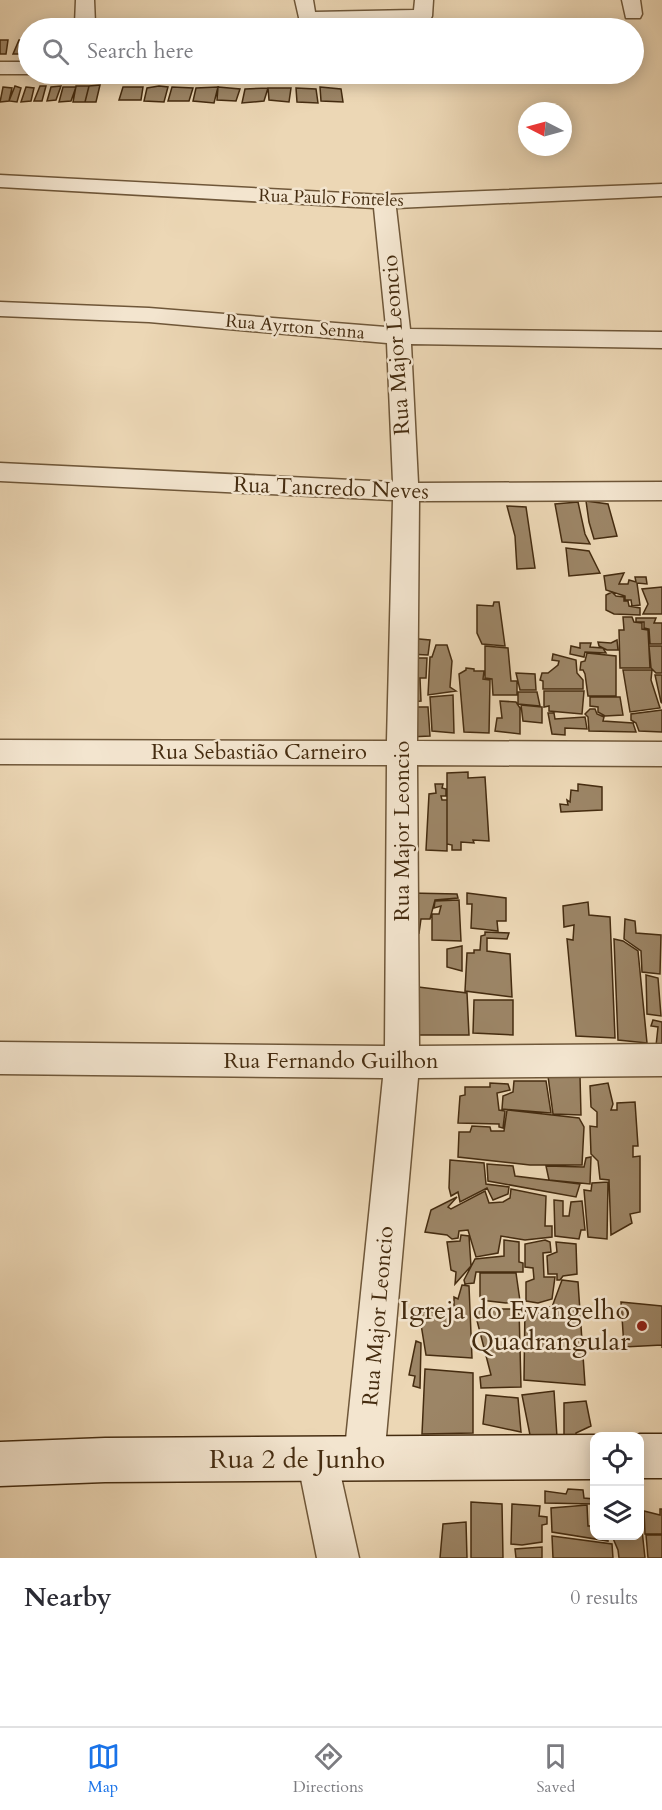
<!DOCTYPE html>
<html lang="en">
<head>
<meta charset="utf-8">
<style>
  body { margin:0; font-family:Cardo,serif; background:#f7f7f7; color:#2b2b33 }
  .controls { position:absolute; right:18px; bottom:18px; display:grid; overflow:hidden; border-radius:12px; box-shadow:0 3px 15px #0003 }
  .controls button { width:54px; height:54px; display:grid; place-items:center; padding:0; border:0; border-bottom:2px solid #e1e1e2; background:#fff; color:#2b2b33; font:30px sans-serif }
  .compass { position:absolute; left:518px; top:102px; width:54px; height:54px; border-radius:50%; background:#fff; box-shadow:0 3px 15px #0003; rotate:276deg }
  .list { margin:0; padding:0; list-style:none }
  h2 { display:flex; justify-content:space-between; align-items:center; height:78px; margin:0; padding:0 24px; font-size:26px }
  h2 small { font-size:20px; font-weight:400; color:#7c7c81 }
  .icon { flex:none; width:33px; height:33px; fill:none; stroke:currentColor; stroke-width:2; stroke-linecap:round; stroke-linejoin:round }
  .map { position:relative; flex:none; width:662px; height:1558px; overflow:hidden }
  .search { position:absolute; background:#fff; box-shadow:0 3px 15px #0003; left:18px; right:18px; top:18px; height:66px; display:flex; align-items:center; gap:15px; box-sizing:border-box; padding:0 21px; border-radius:33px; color:#7c7c81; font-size:22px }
  .sheet { height:168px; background:#fff }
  nav { display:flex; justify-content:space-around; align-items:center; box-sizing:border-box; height:84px; border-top:2px solid #e1e1e2; background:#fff; font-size:16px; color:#7c7c81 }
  nav a { display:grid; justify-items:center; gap:3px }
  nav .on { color:#1a73e8 }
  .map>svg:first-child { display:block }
</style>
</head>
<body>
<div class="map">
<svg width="662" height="1558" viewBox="0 0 662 1558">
  <rect width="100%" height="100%" fill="#ecd7b5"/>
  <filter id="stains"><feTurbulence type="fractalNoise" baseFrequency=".00333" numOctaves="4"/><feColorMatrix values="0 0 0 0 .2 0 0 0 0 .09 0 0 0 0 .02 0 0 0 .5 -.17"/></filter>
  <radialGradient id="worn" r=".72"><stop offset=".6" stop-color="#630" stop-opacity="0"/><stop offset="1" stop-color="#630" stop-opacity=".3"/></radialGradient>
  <path fill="#9c8566" stroke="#452c10" stroke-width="1.5" d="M0 40H8L6 54H0Z
    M19 40H28V54H13Z
    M100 85 96 102H85L89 86Z
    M15 86 21 88 17 102 9 101Z
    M40 86H46L42 101H34Z
    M61 86 56 100 47 101 51 87Z
    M76 86H89L85 102H73Z
    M159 86 168 87 164 102 144 101 147 88Z
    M3 87 12 88 9 101 0 102Z
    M26 87 34 88 31 101 21 102Z
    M63 87H76L71 101 59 102Z
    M123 87H143L141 100H119Z
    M172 87 193 88 189 101H168Z
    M218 87 240 89 236 101 217 100Z
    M218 87 214 103 193 101 196 88Z
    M320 87 341 89 343 102 321 101Z
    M268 88H291L289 102 269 100Z
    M268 88 264 101 242 103 245 89Z
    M296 88 316 89 318 103 297 102Z
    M586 501 608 504 617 536 594 539 589 522Z
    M578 502 585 534 590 544 562 542 555 504Z
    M507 506 526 507 535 568 517 569 515 536Z
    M566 548 589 551 600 573 569 576Z
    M624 573 619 584H628L629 580 636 582 635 577H646L647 584 637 583 640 605 632 606 631 600H625V596L606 590 604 576Z
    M662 587V614H643L648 604 642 589Z
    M612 592 616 596 624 597V601H628L629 606 640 608V615L614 614 606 610V595Z
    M494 602H499L505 646 482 644 477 633V605L493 606Z
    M623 617H632L634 622 642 623V629L648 630 650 668H620L619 630H624Z
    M636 618H656L654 623H662V644H650L649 629 644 628V622H636Z
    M408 638 430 640 428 655 408 654Z
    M617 640 618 650H607L599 646 598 642 611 643Z
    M580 643H591L590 647 603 648 606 653 585 652 584 657 570 654 571 646 580 648Z
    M436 645H447L452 661 450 687 456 691 428 695 430 657H432Z
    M485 646 508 648 511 681H517V695H493L492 679 485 678Z
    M649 646H662V673H656L651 668Z
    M587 653 616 656V696H588L585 674 583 670H580L581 662 585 661Z
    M553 654 576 660 577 673 583 680V689H543V681L540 680 542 673H548L558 665 559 661 552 660Z
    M408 658H427L426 678H420L421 701 409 702Z
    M466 668 474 669V671H484L483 679 490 680 489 733 464 732 459 674 466 670Z
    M623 670H652L651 680 660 708 630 712Z
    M516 673 535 674 536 690H520Z
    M655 675H662V703L661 702Z
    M544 691H584L582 714 549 711V706L544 707Z
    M518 692H537L540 706 518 704Z
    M453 695 454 733 432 731 430 697Z
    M590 697H620L623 715 605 716 598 712V707L590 706Z
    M500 701 516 702 520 708V734L495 731 497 718H502Z
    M521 705 542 707V723L523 721Z
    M410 707H428L430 736 409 737Z
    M590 709H595L597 714 604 717 603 721 633 723 636 732 589 731 588 717 585 714Z
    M662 710V732L639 731 636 723 631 720V714Z
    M548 713H554L555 719 585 717 587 729 565 728V735L552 734Z
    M468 772V778L485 777 489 841 473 840 474 843 461 842V850H452V845L447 844V773Z
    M435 784H443L442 788 446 789V796H441L442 800H447V851L426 850 429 794 436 793Z
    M578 784 602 787V810L561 812 560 804 568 805 567 800 570 802 571 790 578 791Z
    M410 893 457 894 458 898 435 900 430 919H421L419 933 409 931Z
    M467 893 506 898V921H497L498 931 471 928 472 904H467Z
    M459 900 461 941 432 940V914H439L441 906 434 908 435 901Z
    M588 902 589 915 610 917 615 1038 576 1036 567 939 573 940 574 925 564 927 563 906Z
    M625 919 635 921 636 933 661 935 660 974 642 972 641 951 624 939Z
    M485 932 509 933 507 939 487 938V951L510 954 512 997 465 991 467 953H474V950H480L481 936 485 935Z
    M614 939 623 941 638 951 647 1043 618 1040Z
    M462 946V971L447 967V949Z
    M646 975 658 978 661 1016 647 1014Z
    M410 986 467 993 469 1035H410Z
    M474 1000H513V1035L473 1033Z
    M653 1020 662 1022V1050L656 1046 658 1027 651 1026Z
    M548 1076H580L581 1115 553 1114Z
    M514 1081H546L551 1113 502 1109 503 1096 513 1092Z
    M490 1083 508 1084 510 1090 497 1093 499 1110 505 1111 503 1128 499 1127V1124L458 1123 460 1096 465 1095V1087H490Z
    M608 1083 613 1104 611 1110H617V1103L635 1102 638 1146H633V1157L640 1156V1212L630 1214 632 1223 611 1235 609 1180 600 1179 598 1161 591 1154 590 1126 597 1127V1112L591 1107 590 1086Z
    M507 1110 579 1118 584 1127 582 1165H530L458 1157 459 1132H470L472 1126 490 1127 491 1131H504Z
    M591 1157 590 1184 549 1180 546 1166 584 1167 586 1158Z
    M450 1160 484 1163 486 1184 509 1187 508 1194 493 1200 487 1188 460 1202 458 1192 451 1196 449 1188Z
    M487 1164 513 1166 515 1176 580 1184 576 1197 488 1181Z
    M608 1182 607 1239 588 1237 584 1190 591 1191 592 1183Z
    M511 1189 546 1196 545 1226H552V1237L525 1240 501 1236 498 1253 476 1257 468 1230 459 1231 458 1238 452 1239 447 1235 425 1232 431 1210 457 1197 448 1207 451 1209 485 1191 489 1203 503 1202 510 1198Z
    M554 1200 563 1201V1216H569L571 1202 582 1201 585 1230H581L579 1239 555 1236Z
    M461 1235 469 1236 471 1266 455 1284 456 1272 451 1270 447 1242 460 1241Z
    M504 1240 519 1242V1262L523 1263V1272H476L474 1283 465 1284 464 1280 475 1259 504 1256Z
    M545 1240 550 1242 551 1252 543 1253 544 1277H555L552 1299 538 1303 526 1301V1282L534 1279 533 1268 525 1267V1244Z
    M556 1242 576 1244 577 1274 563 1276 560 1280H557V1274H548L547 1256 557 1252Z
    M480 1273H516L520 1301 506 1303 480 1300Z
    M562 1280 578 1282 585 1385 524 1380 525 1306 552 1307Z
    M462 1285 469 1286 472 1358 426 1355 419 1312H454V1297L458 1299Z
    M621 1302 662 1306V1348V1345L624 1347Z
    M474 1309H519L521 1387 481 1388 480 1377 491 1375Z
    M416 1341 421 1343 420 1388 413 1386 415 1376 409 1375Z
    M425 1369 473 1373V1433L422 1434Z
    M554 1391 557 1437 530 1435 522 1395Z
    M486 1395 518 1398 521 1432 483 1424Z
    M586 1401 591 1426 576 1433V1438L564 1435V1403Z
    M568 1489 583 1490 584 1498 594 1499V1504L545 1503V1491L566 1494Z
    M471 1502 502 1504 503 1558H471Z
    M512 1504 540 1506 539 1516 547 1517V1524L542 1525V1542L522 1545 511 1544Z
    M587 1505 588 1526H594V1536H608V1541L552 1532 551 1508Z
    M660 1509H662V1534H645L644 1511 660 1515Z
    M640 1511 645 1558H619L618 1550 612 1536H640Z
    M466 1522 467 1558H440L443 1524Z
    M646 1535H662V1558H648Z
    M552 1536 612 1544 613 1558H553Z
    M542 1547V1558H516L515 1549Z"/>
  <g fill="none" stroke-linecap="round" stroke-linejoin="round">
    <g stroke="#6f5739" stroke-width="3">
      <path id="street" d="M76 0H94L95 24 92 28H80L75 24Z
        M295 0H313L315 12 414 10 415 0H433L432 16 430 20 423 22 307 24 300 22Z
        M622 0H640L642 14 640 18H626Z
        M0 62H28L30 74H0Z
        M0 175 384 195 662 184V196L396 208 410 329 662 332V348L411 344 418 483 662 482V500L419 501 417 741 662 742V766L417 765 419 1046 662 1044V1076L418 1078 384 1459 378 1473 364 1479 350 1473 344 1459 383 1078 0 1074V1042L385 1046 387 765 0 764V740L387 741 393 500 0 481V463L393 482 387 343 149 322 0 316V302L149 308 386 327 374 208 0 187Z
        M317 1439 331 1445 337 1459 359 1558H317L297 1459 303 1445Z"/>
    </g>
    <g stroke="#452c10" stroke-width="3">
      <path id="secondary" d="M640 1434H662V1478H640V1436H634Z
        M594 1435 597 1436H594V1479L105 1482 0 1486V1442L105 1438Z"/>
    </g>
    <use href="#street" fill="#f3e5cf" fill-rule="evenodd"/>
    <use href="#secondary" fill="#f3e5cf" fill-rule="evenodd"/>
  </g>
  <circle fill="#8f2418" stroke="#f3e5cf" stroke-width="2" cx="642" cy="1326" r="6"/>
  <g text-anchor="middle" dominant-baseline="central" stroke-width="5" stroke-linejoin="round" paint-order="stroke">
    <g font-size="18" fill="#452c10" stroke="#f3e5cf">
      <text transform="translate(331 198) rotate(2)">Rua Paulo Fonteles</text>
      <text transform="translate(295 327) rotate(5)">Rua Ayrton Senna</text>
    </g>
    <g font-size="22" fill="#452c10" stroke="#f3e5cf">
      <text transform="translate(396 345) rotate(-94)">Rua Major Leoncio</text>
      <text transform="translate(331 488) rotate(2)">Rua Tancredo Neves</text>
      <text x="259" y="752">Rua Sebastião Carneiro</text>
      <text transform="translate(402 831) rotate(-90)">Rua Major Leoncio</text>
      <text x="331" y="1061">Rua Fernando Guilhon</text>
      <text transform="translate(378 1316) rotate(-85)">Rua Major Leoncio</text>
    </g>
    <g font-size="27" fill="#452c10" stroke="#f3e5cf" text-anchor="end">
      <text x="630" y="1310">Igreja do Evangelho<tspan x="630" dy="31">Quadrangular</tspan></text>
    </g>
    <g font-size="27" fill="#452c10" stroke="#f3e5cf">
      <text x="297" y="1459">Rua 2 de Junho</text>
    </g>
  </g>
  <rect width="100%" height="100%" filter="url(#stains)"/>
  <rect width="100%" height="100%" fill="url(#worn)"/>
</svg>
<div class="controls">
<button><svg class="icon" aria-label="locate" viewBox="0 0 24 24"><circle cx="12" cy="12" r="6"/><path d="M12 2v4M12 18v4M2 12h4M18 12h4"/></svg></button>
<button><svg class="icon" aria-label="layers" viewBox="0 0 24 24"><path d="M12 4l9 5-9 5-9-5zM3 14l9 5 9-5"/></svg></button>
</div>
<svg class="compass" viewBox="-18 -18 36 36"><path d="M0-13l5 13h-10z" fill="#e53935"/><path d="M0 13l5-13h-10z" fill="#7c7c81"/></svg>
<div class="search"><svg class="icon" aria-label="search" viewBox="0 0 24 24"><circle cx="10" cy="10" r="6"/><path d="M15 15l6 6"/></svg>Search here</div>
</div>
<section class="sheet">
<h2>Nearby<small>0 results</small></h2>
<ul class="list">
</ul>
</section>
<nav>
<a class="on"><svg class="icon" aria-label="map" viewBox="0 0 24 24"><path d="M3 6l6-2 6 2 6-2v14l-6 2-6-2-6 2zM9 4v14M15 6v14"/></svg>Map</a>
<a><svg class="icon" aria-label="directions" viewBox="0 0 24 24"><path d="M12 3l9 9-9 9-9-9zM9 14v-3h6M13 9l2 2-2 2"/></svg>Directions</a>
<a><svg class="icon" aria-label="saved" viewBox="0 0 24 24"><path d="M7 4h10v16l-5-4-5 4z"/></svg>Saved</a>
</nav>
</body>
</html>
